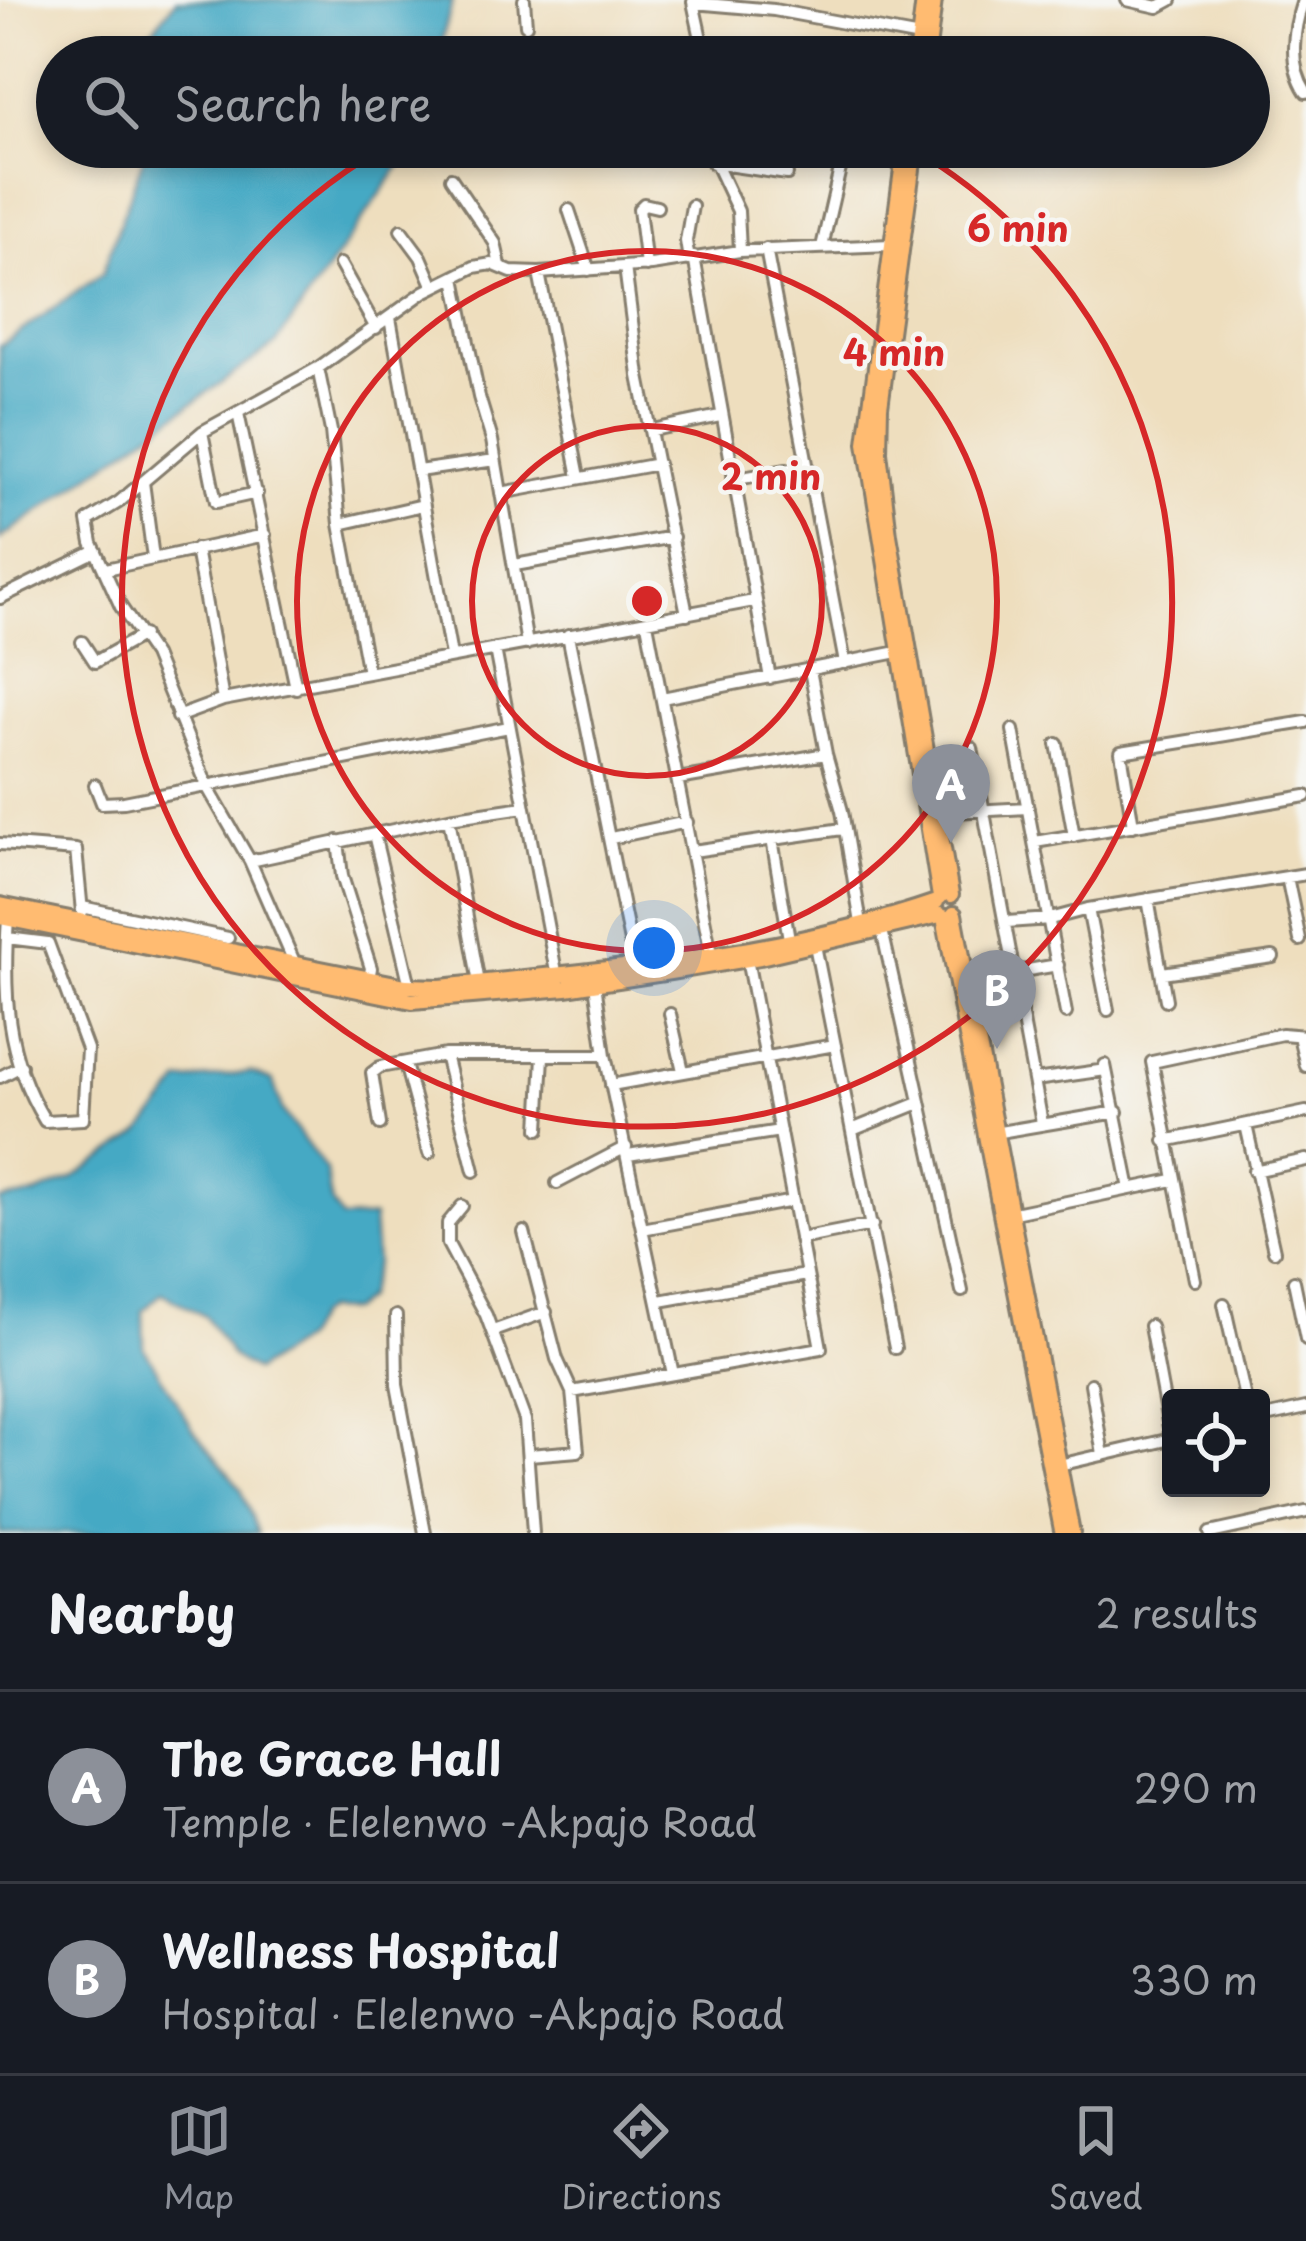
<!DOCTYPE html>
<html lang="en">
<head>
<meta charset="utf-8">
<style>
  body { margin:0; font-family:"Playpen Sans",sans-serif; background:#20242c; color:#f1f3f6 }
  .controls { position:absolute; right:36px; bottom:36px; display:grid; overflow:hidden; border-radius:12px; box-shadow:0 6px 18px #0003 }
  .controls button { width:108px; height:108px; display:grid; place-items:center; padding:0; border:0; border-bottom:3px solid #363941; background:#171b24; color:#f1f3f6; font:60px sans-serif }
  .you { position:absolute; left:654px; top:948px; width:42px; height:42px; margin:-30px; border:9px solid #fff; border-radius:50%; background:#1a73e8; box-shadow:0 0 0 18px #1a73e833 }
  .badge { display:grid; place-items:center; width:78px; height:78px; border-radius:50%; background:#8c9099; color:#fff; font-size:39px; font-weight:700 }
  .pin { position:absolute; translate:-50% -99px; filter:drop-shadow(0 3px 6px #0008) }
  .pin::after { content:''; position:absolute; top:63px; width:42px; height:36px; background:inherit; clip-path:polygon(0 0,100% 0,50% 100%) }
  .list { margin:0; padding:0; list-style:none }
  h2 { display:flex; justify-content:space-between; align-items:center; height:156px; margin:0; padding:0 48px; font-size:51px }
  h2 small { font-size:39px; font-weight:400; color:#9ea1a6 }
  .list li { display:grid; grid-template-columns:78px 1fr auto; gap:36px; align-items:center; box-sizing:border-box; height:192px; padding:0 48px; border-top:3px solid #363941 }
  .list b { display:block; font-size:45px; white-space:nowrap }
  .list p { margin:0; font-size:39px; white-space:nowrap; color:#9ea1a6 }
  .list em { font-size:39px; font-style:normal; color:#9ea1a6 }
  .icon { flex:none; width:66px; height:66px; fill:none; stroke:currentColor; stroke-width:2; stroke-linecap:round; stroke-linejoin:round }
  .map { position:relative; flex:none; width:1306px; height:1533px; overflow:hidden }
  .search { position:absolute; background:#171b24; box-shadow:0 6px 18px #0003; left:36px; right:36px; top:36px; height:132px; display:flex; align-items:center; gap:30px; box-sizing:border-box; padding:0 42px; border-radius:66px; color:#9ea1a6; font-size:45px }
  .sheet { height:540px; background:#171b24 }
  nav { display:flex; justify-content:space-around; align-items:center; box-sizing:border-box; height:168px; border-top:3px solid #363941; background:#171b24; font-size:33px; color:#9ea1a6 }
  nav a { display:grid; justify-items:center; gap:6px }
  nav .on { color:#8c9099 }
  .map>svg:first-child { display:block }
</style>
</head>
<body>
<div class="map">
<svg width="1306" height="1533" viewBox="0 0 1306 1533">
  <rect width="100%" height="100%" fill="#f6f6f2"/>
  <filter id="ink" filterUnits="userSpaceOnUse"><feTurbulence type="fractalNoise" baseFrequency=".00833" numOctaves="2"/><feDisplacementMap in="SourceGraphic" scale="24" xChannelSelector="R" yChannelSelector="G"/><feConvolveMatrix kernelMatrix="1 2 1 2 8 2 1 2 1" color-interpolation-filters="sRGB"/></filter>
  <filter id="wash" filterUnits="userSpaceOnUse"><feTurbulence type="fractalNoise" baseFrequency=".004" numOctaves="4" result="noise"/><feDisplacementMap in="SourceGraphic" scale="48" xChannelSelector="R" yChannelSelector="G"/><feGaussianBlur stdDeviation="2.7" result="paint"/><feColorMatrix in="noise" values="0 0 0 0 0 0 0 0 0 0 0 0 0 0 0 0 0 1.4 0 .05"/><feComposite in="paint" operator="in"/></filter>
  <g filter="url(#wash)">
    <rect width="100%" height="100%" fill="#eedebe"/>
    <path fill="#44a9c4" stroke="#306270" stroke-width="3" d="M176 0H453L437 57H150V33Z
      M147 147H413L276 344 0 539V346L102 274Z
      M250 1072 273 1081 282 1110 326 1170 331 1202 342 1219 373 1217 376 1263 365 1299 350 1311 324 1310 316 1316 302 1340 255 1371 232 1357 206 1317 162 1293 143 1311 144 1348 195 1432 241 1489 258 1533H0V1200L33 1195 72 1179 141 1133 181 1082Z"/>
  </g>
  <g filter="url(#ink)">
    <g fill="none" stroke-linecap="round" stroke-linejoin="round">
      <g stroke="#857d6d" stroke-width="16">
        <path id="minor" d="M524 0 526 25
          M1127 0 1158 7 1171 0
          M1303 0C1293 31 1288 64 1306 92
          M693 2 705 57
          M694 3 774 10 920 37
          M708 147 738 211 740 251
          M844 150 903 163
          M713 163 787 174
          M451 178 495 243 500 265
          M569 210 589 270
          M401 230 421 257 434 287
          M822 247 845 147
          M766 249 845 663
          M694 257 770 678
          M689 260 686 241 692 206
          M340 264 376 328
          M646 266 639 209 644 204 657 207
          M625 267 639 376 687 614
          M539 273 579 477
          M455 278 479 397 492 440 527 644
          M390 318 451 656
          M318 368 331 431 340 524 368 673
          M238 413 296 688
          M652 430 720 416
          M202 432 216 502 257 493
          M418 471 495 460
          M732 480 807 466
          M143 482 153 558
          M501 493 658 464
          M340 524 423 505
          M196 549 223 700
          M515 565 673 537
          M106 569 265 535
          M0 598 96 551
          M647 623 711 954
          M568 635 635 967
          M82 642 95 662 143 635
          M495 649 557 977
          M810 670 826 754 842 811 861 923
          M662 698 898 652
          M177 717 223 700 754 601
          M1013 730 1066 1013
          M1057 744 1074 836
          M972 748 1042 1123
          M678 779 826 754
          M95 785 102 803 124 802 509 727
          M935 813 1028 808
          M449 818 479 983
          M1133 826 1121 752 1306 722
          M374 834 410 986
          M611 838 687 822
          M772 839 789 939
          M338 841 342 876 371 968 369 979
          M1035 842 1306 796
          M0 844 76 850 82 912
          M693 851 842 829
          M250 861 449 818 524 807
          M1287 877 1300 940
          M1148 899 1166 1000
          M82 907 228 938
          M1088 909 1108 1010
          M1007 922 1050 919 1088 909 1306 874
          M882 930 962 1291
          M7 938 48 943 87 1049 83 1119 45 1121C5 1056 3 992 8 918
          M815 945 895 1348
          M295 964 250 861 208 788 154 655 121 607 92 543 88 521 119 502 202 432 318 368 424 292 474 267 492 264 511 272 539 273 651 265 740 251 891 245
          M1016 972 1058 965
          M1162 973 1273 957
          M595 984 605 1055 673 1374
          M670 1014 683 1071
          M1299 1036 1306 1066
          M405 1064 429 1153
          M1105 1065 1130 1189
          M0 1077 21 1066
          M1035 1080 1106 1070
          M611 1085 835 1045
          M380 1124 372 1073 380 1067 445 1055
          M1246 1125 1274 1251
          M539 1129 543 1056
          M852 1130 919 1103
          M994 1133 1117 1112
          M1165 1141 1306 1112
          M628 1155 780 1131
          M474 1171 445 1055H605
          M1254 1171 1306 1160
          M557 1183 626 1147
          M462 1206 448 1223V1244L486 1315 525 1420 533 1533
          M1009 1214 1173 1180
          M642 1229 793 1201
          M524 1232 557 1359 572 1392 821 1348 747 959
          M800 1239 872 1225
          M1195 1280 1152 1062 1282 1034 1306 1036
          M1294 1281 1306 1339
          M660 1301 806 1275
          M1224 1304 1245 1398
          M396 1316 397 1385 425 1533
          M493 1331 546 1312
          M1091 1384 1103 1455
          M1261 1418 1306 1408
          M529 1455 578 1451 572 1392
          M1059 1465 1171 1439 1150 1326
          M1210 1533 1306 1512"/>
      </g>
      <g stroke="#857d6d" stroke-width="20">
        <path id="major" d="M917 57 924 0
          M927 57 934 0
          M905 147 866 443 940 897
          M915 147 880 407 879 452 889 535 951 895
          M0 905 406 986 440 987C606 969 777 957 936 902
          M954 914 1072 1533
          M0 917 412 1001 566 988 670 972 760 957 940 915
          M944 917 1062 1530"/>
      </g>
      <use href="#minor" stroke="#fff" stroke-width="10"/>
      <use href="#major" stroke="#ffbb71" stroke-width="14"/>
    </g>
  </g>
  <g fill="none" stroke="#d62828" stroke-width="6">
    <circle cx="647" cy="601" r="175"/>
    <circle cx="647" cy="601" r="350"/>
    <path d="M913 149A525 525 0 1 1 381 149"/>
  </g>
  <circle cx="647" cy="601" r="18" fill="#d62828" stroke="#f6f6f2" stroke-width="6"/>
  <g font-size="36" text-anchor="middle" font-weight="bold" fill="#d62828" stroke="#f6f6f2" stroke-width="9" stroke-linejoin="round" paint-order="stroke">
    <text x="1018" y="242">6 min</text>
    <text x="894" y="366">4 min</text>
    <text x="771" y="490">2 min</text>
  </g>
</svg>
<div class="controls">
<button><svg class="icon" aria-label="locate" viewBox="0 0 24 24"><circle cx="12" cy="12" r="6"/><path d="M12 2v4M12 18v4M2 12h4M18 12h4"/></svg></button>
</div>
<div class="you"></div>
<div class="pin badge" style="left:951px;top:843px">A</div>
<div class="pin badge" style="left:997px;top:1049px">B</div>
<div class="search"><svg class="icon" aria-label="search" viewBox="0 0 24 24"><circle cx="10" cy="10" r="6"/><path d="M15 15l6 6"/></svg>Search here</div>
</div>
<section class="sheet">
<h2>Nearby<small>2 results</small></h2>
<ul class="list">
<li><span class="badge">A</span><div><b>The Grace Hall</b><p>Temple · Elelenwo -Akpajo Road</p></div><em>290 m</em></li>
<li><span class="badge">B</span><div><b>Wellness Hospital</b><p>Hospital · Elelenwo -Akpajo Road</p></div><em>330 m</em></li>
</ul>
</section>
<nav>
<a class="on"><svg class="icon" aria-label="map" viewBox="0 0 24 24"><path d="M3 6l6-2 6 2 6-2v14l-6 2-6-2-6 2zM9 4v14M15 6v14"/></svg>Map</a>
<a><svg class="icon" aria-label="directions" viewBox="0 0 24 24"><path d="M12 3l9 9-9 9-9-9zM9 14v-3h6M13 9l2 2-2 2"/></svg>Directions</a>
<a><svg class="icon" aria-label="saved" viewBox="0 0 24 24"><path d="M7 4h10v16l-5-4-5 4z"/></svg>Saved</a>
</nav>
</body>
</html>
